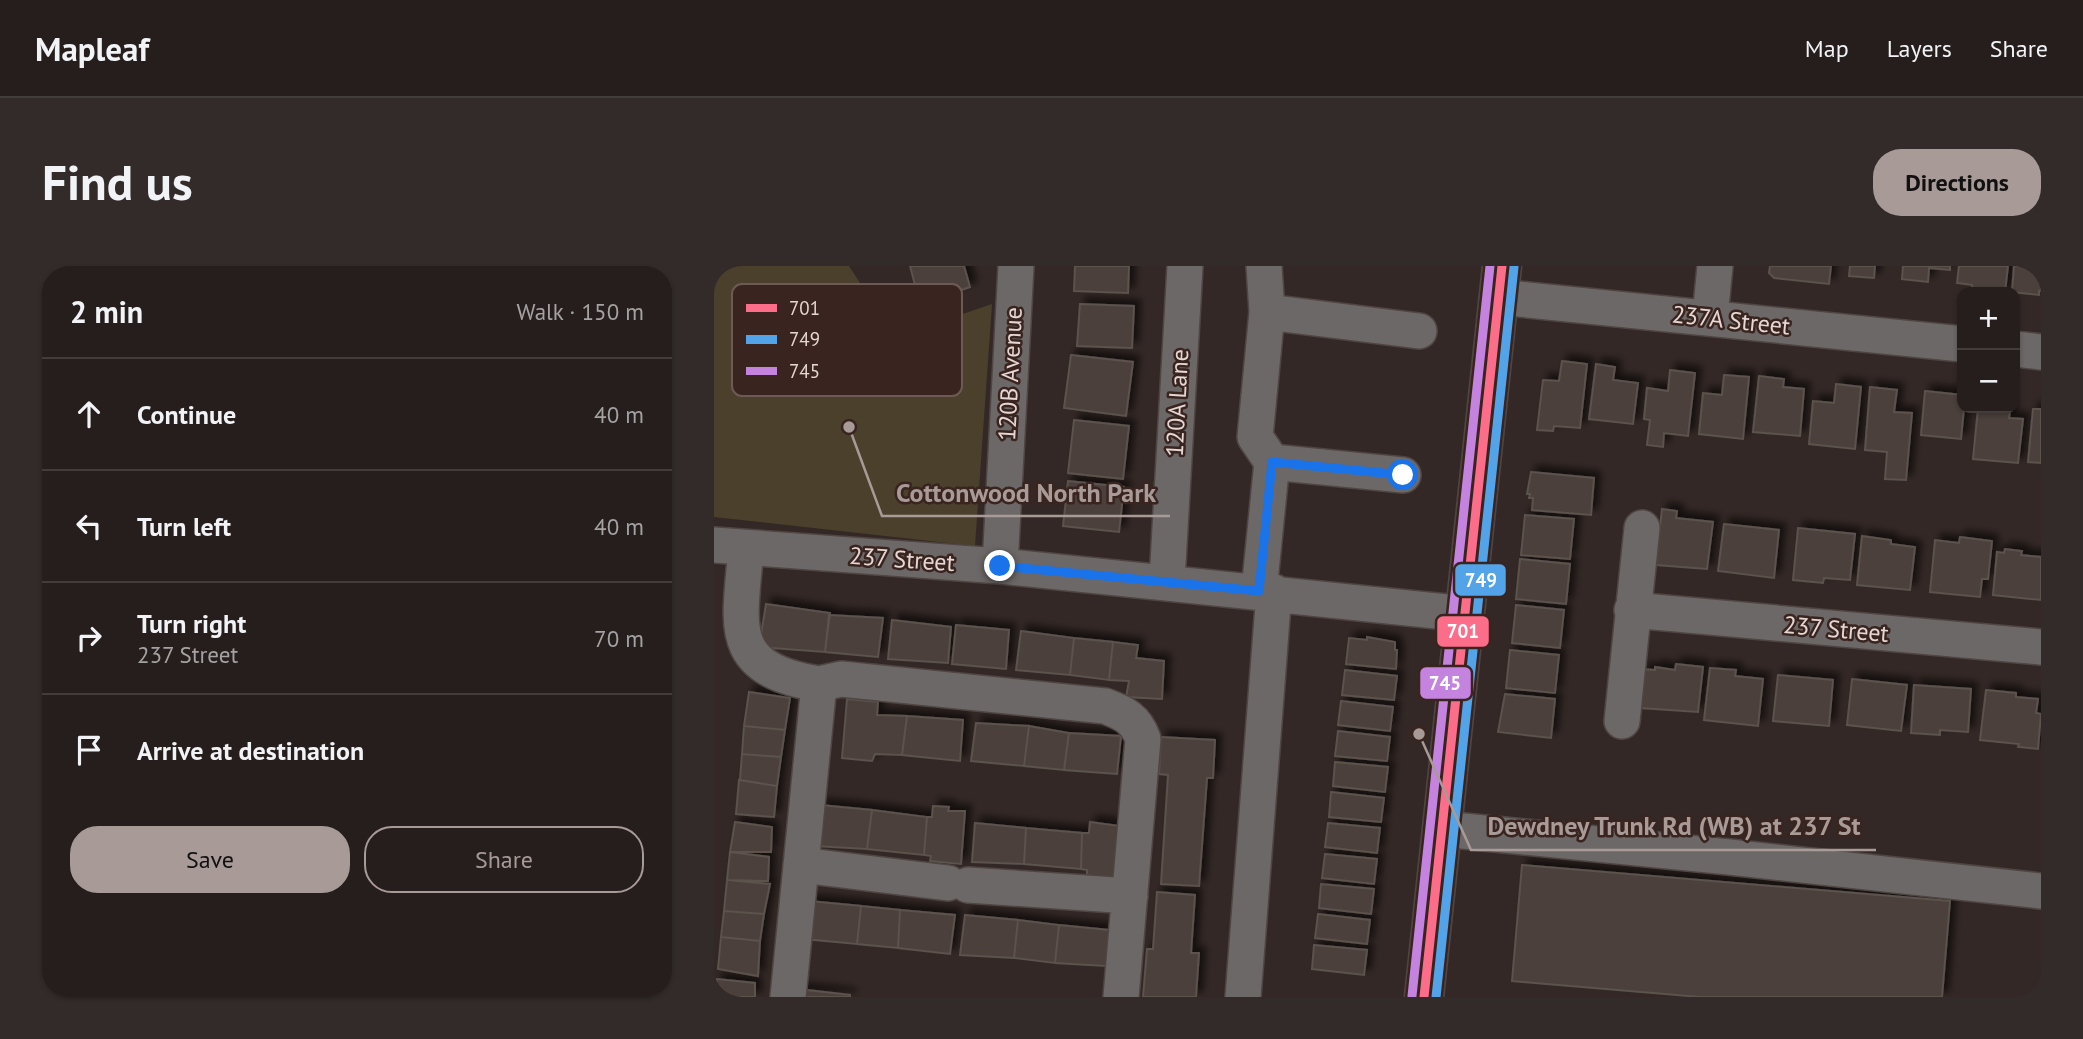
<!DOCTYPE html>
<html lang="en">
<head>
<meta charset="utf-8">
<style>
  body { margin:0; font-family:"PT Sans",sans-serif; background:#322b29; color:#f1f3f6 }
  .controls { position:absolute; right:21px; top:21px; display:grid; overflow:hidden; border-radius:14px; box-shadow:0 2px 5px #0004 }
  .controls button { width:63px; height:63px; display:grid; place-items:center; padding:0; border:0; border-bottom:2px solid #423c3b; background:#261e1c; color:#f1f3f6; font:35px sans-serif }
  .stop { position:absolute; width:21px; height:21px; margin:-16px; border:5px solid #1a73e8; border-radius:50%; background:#fff }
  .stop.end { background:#1a73e8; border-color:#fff; box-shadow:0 2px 7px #0008 }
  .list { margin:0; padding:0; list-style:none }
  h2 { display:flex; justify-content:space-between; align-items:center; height:91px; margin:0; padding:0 28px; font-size:30px }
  h2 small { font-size:23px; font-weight:400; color:#a4a2a3 }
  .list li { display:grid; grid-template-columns:46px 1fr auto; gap:21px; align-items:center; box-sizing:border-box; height:112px; padding:0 28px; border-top:2px solid #423c3b }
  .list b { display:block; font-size:26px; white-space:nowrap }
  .list p { margin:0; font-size:23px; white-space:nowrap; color:#a4a2a3 }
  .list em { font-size:23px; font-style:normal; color:#a4a2a3 }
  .actions { display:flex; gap:14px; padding:21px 28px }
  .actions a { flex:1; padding:16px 0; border:2px solid #a79a97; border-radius:28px; text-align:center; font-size:24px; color:#a79a97 }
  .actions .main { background:#a79a97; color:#111 }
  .icon { flex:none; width:38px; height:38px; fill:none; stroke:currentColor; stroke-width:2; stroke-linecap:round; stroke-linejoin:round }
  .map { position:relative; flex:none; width:1327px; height:731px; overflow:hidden; border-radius:28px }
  header { display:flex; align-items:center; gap:42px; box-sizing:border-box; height:98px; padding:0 35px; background:#261e1c; border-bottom:2px solid #423c3b }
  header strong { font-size:33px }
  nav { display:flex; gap:38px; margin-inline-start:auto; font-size:24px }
  .intro { display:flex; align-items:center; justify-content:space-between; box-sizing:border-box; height:168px; padding:0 42px }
  h1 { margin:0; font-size:49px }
  .button { padding:18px 32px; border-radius:28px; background:#a79a97; color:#111; font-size:24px; font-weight:700 }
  main { display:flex; gap:42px; padding:0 42px }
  aside { flex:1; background:#261e1c; border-radius:28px; box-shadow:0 2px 5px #0004 }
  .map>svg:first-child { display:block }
</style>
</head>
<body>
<header>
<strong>Mapleaf</strong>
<nav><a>Map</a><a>Layers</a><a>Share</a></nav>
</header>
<div class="intro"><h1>Find us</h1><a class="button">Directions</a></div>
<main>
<aside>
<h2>2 min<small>Walk · 150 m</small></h2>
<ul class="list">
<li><svg class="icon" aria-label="ahead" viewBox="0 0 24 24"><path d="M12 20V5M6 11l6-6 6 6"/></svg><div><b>Continue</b></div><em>40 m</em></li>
<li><svg class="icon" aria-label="left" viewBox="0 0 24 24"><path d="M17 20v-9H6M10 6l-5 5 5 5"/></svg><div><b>Turn left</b></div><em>40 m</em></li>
<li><svg class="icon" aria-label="right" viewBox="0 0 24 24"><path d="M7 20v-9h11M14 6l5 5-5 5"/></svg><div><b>Turn right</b><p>237 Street</p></div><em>70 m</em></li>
<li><svg class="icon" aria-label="arrive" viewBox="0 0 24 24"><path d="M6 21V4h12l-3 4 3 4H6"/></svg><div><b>Arrive at destination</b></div></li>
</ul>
<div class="actions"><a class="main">Save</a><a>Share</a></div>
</aside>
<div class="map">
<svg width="1327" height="731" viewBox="0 0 1327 731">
  <defs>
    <filter id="shadow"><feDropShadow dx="6" dy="-6" stdDeviation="3.5" flood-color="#0009"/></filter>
  </defs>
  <rect width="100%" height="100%" fill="#332825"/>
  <path fill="#4b402c" d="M0 0H135L181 71 278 38 261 280 0 251Z"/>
  <path fill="#4b403a" stroke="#5b524e" stroke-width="2" filter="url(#shadow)" d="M196 0H250L256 21 206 38Z
    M361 0H415L414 27 360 25Z
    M1056 0H1117L1115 18 1060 12 1055 7Z
    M1136 0H1161L1160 12 1135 10Z
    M1189 0H1236V4L1215 2 1214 16 1188 13Z
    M1245 0H1294L1291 26 1258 24V19L1243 17Z
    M1300 0H1327V25H1325V29L1298 26Z
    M366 38 420 40 418 82 363 80Z
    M357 89 419 96 412 150 350 142Z
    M848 95 873 98 866 162 840 160 839 165 823 164 829 114 845 115Z
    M882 98 901 101 899 114 924 117 919 158 875 153Z
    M956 104 981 107 974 170 950 167 949 181 933 179 936 154 930 153 933 122 954 125Z
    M1010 109 1035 111 1029 173 985 168 989 127 1008 129Z
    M1045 110 1070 113 1069 121 1090 123 1086 170 1039 166Z
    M1122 118 1147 121 1141 183 1095 178 1099 135 1120 137Z
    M1156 121 1183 124 1180 146 1198 147 1192 214 1171 213 1173 186 1151 184Z
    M1211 125 1248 129V142H1250L1247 173 1207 169Z
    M1264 142H1290V144L1296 145 1295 152 1309 153 1304 197 1259 193Z
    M1319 143H1327V197L1314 196Z
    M360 154 415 160 409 213 354 207Z
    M817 206 880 212 877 249 818 244 819 232H815L816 228H813Z
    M354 215 410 221 405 266 349 260Z
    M948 243 963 245 962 252 999 256 993 303 942 299Z
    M811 249 860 253 856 293 807 289Z
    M1010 258 1065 264 1060 312 1004 305Z
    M1084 262 1141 268 1136 314 1110 312 1109 317 1079 314Z
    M1148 270 1177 274V278L1201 281 1196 324 1143 319Z
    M1246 271 1278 275 1274 313H1268L1266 331 1216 326 1221 274 1245 277Z
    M1291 283 1308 285 1307 289 1327 291V334L1279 329 1283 286 1290 287Z
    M806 293 856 298 852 338 802 333Z
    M52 338 116 347 111 386 45 381Z
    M802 339 850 344 846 382 798 377Z
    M115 349 169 352 164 391 111 386Z
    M178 354 237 361 234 397 174 393Z
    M242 359 295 364 292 403 238 398Z
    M307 365 360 372 356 409 302 404Z
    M653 371 681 376V384H683L682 403 632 398 635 372 653 374Z
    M360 372 399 376 395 414 356 409Z
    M399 376 424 379 422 392 450 395 448 433 412 431 415 415 395 414Z
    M796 384 845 389 841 427 792 422Z
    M962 398 989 401 984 446 926 442 928 403 941 404V401L961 404Z
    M996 402 1022 404 1021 410 1049 413 1044 460 990 454Z
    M631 404 683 410 680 434 628 429Z
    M1064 409 1119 414 1115 460 1059 455Z
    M1138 413 1193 419 1187 465 1133 459Z
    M1200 419 1257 423 1254 466 1226 464V469L1197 467Z
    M1272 424 1302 427V431L1324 433 1322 447 1327 448 1324 483 1304 481 1305 478 1266 474Z
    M35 426 76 432 71 464 30 460Z
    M791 428 841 433 837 472 784 466Z
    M133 433 164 436 163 449 193 450 188 489 161 488 158 495 128 492Z
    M627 435 679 441 676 465 624 459Z
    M193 450 249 454 246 495 188 489Z
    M262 457 315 460 310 500 257 495Z
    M30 460 71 464 67 491 28 488Z
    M315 460 355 467 350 504 310 500Z
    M624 465 676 471 673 495 621 490Z
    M355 467 407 470 403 508 350 504Z
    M447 471 501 474 499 512H493L485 620 447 618 454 509 445 508Z
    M28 488 67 491 63 520 26 514Z
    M621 496 674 501 671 526 619 520Z
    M25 514 63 520 60 551 22 548Z
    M617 526 670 532 667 556 615 551Z
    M106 539 158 544 153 583 101 580Z
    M219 540 235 541 234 545H251L247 598 216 595 217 590 210 589 213 551H218Z
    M158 544 213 551 210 589 153 583Z
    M21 556 58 561 57 586H16Z
    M376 556 406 560 401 613 373 611V604L367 603 368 567H375Z
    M261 557 312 562 310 598 258 596Z
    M614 557 666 562 663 587 611 581Z
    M312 562 368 567 367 603 310 598Z
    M16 586 55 591 54 615 13 614Z
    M611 588 663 593 660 618 608 612Z
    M808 599 1236 635 1228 731H986L798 715Z
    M13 614 56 618 50 648 10 645Z
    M607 618 660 623 657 648 605 642Z
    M443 626 481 629 477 687H485L482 731H429L433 683H439Z
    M95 635 147 640 143 678 90 673Z
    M147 640 186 644 184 682 143 678Z
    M186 644 241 649 236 688 184 682Z
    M10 645 50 648 46 675 7 671Z
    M604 648 656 654 653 678 601 672Z
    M251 649 304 654 300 692 246 689Z
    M304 654 345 659 341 697 300 692Z
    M345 659 395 664 392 700 341 697Z
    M7 671 46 675 44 710 4 703Z
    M600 679 653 684 650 709 598 703Z
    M3 713 41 717V731H1Z
    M84 723 136 729V731H83Z"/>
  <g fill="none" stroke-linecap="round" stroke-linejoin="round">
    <g stroke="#4f4542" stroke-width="38">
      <path id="minor" d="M785 31 1248 78
        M553 46 705 65
        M996 51 1001 0
        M1301 83 1327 86
        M558 196 689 209
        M0 279 286 300 752 348
        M32 282C26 359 10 403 105 418L74 731
        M286 300 302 0
        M453 315 471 0
        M545 325 558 196 541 171 553 46 550 0
        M918 344 1327 381
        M105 418 127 413 391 440C410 447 422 453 429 473L407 731
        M908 455 928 262
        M729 563 1015 591 1327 625
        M87 599 234 617
        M254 619 416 630
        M529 731 560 326"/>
    </g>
    <g stroke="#4f4542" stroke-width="41">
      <path id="major" d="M710 731 788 0"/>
    </g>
    <use href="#minor" stroke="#6c6867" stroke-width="35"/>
    <use href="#major" stroke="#665e5c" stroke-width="38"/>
    <g stroke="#39241f" stroke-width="14">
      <path id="bus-1" d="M710 731 788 0"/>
    </g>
    <g stroke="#39241f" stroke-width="14">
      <path id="bus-2" d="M722 731 800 1"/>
    </g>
    <g stroke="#39241f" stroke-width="14">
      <path id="bus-3" d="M698 730 776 0"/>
    </g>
    <use href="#bus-1" stroke="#fb6d88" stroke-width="9"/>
    <use href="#bus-2" stroke="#53a3e8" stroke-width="9"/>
    <use href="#bus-3" stroke="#c483df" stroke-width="9"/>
  </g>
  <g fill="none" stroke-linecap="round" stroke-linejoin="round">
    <path stroke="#1a73e8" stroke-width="9" d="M286 300 545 325 558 196 689 209"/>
  </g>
  <g text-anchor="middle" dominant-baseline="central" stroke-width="5" stroke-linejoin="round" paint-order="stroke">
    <g font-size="24" fill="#e5d7d4" stroke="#39241f">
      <text transform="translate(1017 54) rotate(6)">237A Street</text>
      <text transform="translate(296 108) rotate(-87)">120B Avenue</text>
      <text transform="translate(463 137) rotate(-87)">120A Lane</text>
      <text transform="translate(188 293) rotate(4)">237 Street</text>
      <text transform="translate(1122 363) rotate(5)">237 Street</text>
    </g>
  </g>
  <rect x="18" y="18" width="230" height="112" rx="10" fill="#39241f" stroke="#6d5a55" stroke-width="2"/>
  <rect x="32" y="38" width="31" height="8" fill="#fb6d88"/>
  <rect x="32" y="69" width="31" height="9" fill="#53a3e8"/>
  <rect x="32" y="101" width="31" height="8" fill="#c483df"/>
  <g font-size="19" fill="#e5d7d4">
    <text x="75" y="49">701</text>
    <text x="75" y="80">749</text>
    <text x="75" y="112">745</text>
  </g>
  <path fill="none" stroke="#a79a97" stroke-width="2.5" d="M135 161L168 250H456M705 468L757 584H1162"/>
  <g fill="#a79a97" stroke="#39241f" stroke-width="2.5">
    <circle cx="135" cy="161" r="7"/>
    <circle cx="705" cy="468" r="7"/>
  </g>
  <g font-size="26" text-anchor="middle" font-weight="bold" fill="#a79a97" stroke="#39241f" stroke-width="5" stroke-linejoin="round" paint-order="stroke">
    <text x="312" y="236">Cottonwood North Park</text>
    <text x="960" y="569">Dewdney Trunk Rd (WB) at 237 St</text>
  </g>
  <g stroke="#39241f" stroke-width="2.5">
    <rect x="740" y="297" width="53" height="34" rx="7" fill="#53a3e8"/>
    <rect x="722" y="349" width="54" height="33" rx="7" fill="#fb6d88"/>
    <rect x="705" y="400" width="53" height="34" rx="7" fill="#c483df"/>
  </g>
  <g font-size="19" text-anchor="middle" font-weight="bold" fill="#fff">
    <text x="767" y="321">749</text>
    <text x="749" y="372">701</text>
    <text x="731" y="424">745</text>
  </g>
</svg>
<div class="controls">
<button>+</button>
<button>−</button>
</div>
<div class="stop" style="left:689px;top:209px"></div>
<div class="stop end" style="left:286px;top:300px"></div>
</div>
</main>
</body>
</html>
